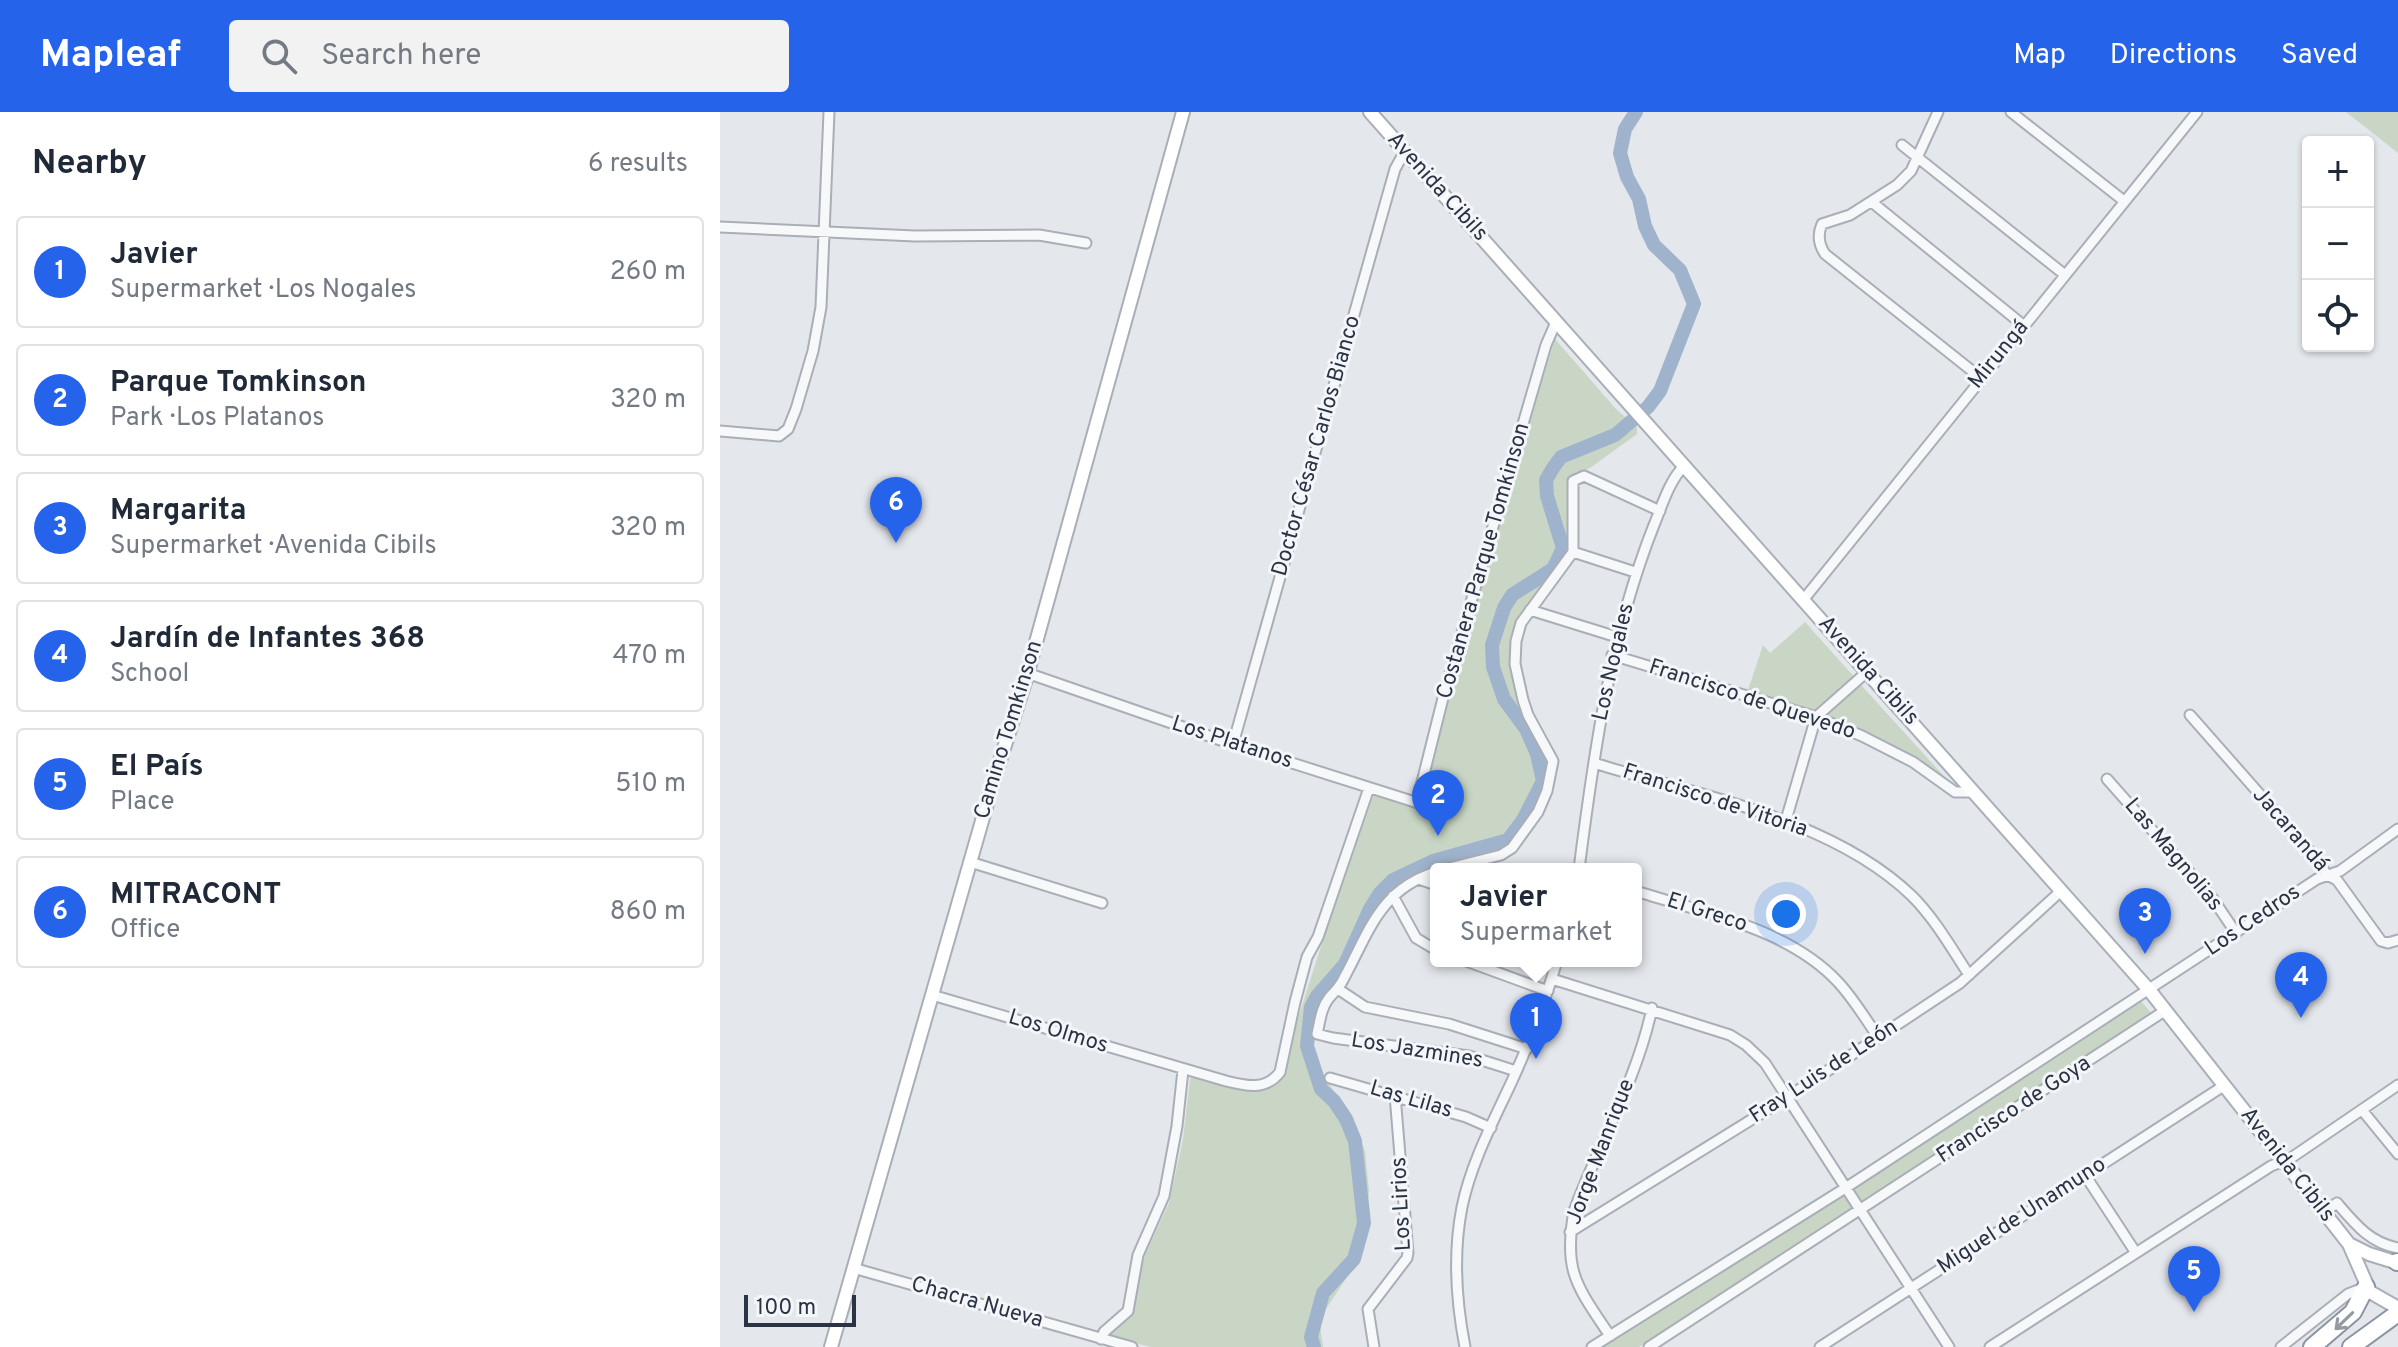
<!DOCTYPE html>
<html lang="en">
<head>
<meta charset="utf-8">
<style>
  body { margin:0; font-family:Overpass,sans-serif; background:#f2f2f3; color:#1f2937 }
  .controls { position:absolute; right:24px; top:24px; display:grid; overflow:hidden; border-radius:8px; box-shadow:0 2px 6px #0004 }
  .controls button { width:72px; height:72px; display:grid; place-items:center; padding:0; border:0; border-bottom:2px solid #e0e1e3; background:#fff; color:#1f2937; font:40px sans-serif }
  .scale { position:absolute; left:24px; bottom:20px; width:112px; box-sizing:border-box; padding-left:8px; border:4px solid #2b3445; border-top:0; font-size:22px; line-height:28px; white-space:nowrap; color:#2b3445; -webkit-text-stroke:6px #f4f6f9; paint-order:stroke }
  .you { position:absolute; left:1066px; top:802px; width:28px; height:28px; margin:-20px; border:6px solid #fff; border-radius:50%; background:#1a73e8; box-shadow:0 0 0 12px #1a73e833 }
  .badge { display:grid; place-items:center; width:52px; height:52px; border-radius:50%; background:#2563eb; color:#fff; font-size:26px; font-weight:700 }
  .pin { position:absolute; translate:-50% -66px; filter:drop-shadow(0 2px 4px #0008) }
  .pin::after { content:''; position:absolute; top:42px; width:28px; height:24px; background:inherit; clip-path:polygon(0 0,100% 0,50% 100%) }
  .popup { position:absolute; left:710px; top:751px; width:212px; height:104px; box-sizing:border-box; display:grid; place-content:center; border-radius:8px; background:#fff; filter:drop-shadow(0 2px 6px #0005); font-size:26px; white-space:nowrap; color:#747a83 }
  .popup b { font-size:30px; color:#1f2937 }
  .popup::after { content:''; position:absolute; left:50%; top:100%; margin-left:-16px; border:16px solid transparent; border-top-color:#fff }
  .list { margin:0; padding:0; list-style:none }
  h2 { display:flex; justify-content:space-between; align-items:center; height:104px; margin:0; padding:0 32px; font-size:34px }
  h2 small { font-size:26px; font-weight:400; color:#747a83 }
  .list li { display:grid; grid-template-columns:52px 1fr auto; gap:24px; align-items:center; box-sizing:border-box; height:112px; margin:0 16px 16px; padding:0 16px; border:2px solid #e0e1e3; border-radius:8px }
  .list b { display:block; font-size:30px; white-space:nowrap }
  .list p { margin:0; font-size:26px; white-space:nowrap; color:#747a83 }
  .list em { font-size:26px; font-style:normal; color:#747a83 }
  .icon { flex:none; width:44px; height:44px; fill:none; stroke:currentColor; stroke-width:2; stroke-linecap:round; stroke-linejoin:round }
  .map { position:relative; flex:none; width:1678px; height:1235px; overflow:hidden }
  header { display:flex; align-items:center; gap:48px; box-sizing:border-box; height:112px; padding:0 40px; background:#2563eb; color:#fff }
  header strong { font-size:38px }
  nav { display:flex; gap:44px; margin-inline-start:auto; font-size:28px }
  .search { width:560px; height:72px; background:#f2f2f3; display:flex; align-items:center; gap:20px; box-sizing:border-box; padding:0 28px; border-radius:8px; color:#747a83; font-size:30px }
  main { display:flex }
  aside { flex:1; background:#fff }
  .map>svg:first-child { display:block }
</style>
</head>
<body>
<header>
<strong>Mapleaf</strong>
<div class="search"><svg class="icon" aria-label="search" viewBox="0 0 24 24"><circle cx="10" cy="10" r="6"/><path d="M15 15l6 6"/></svg>Search here</div>
<nav><a>Map</a><a>Directions</a><a>Saved</a></nav>
</header>
<main>
<aside>
<h2>Nearby<small>6 results</small></h2>
<ul class="list">
<li><span class="badge">1</span><div><b>Javier</b><p>Supermarket · Los Nogales</p></div><em>260 m</em></li>
<li><span class="badge">2</span><div><b>Parque Tomkinson</b><p>Park · Los Platanos</p></div><em>320 m</em></li>
<li><span class="badge">3</span><div><b>Margarita</b><p>Supermarket · Avenida Cibils</p></div><em>320 m</em></li>
<li><span class="badge">4</span><div><b>Jardín de Infantes 368</b><p>School</p></div><em>470 m</em></li>
<li><span class="badge">5</span><div><b>El País</b><p>Place</p></div><em>510 m</em></li>
<li><span class="badge">6</span><div><b>MITRACONT</b><p>Office</p></div><em>860 m</em></li>
</ul>
</aside>
<div class="map">
<svg width="1678" height="1235" viewBox="0 0 1678 1235">
  <rect width="100%" height="100%" fill="#e4e7ec"/>
  <path fill="#c9d6c5" d="M1626 0H1678V41Z
    M835 227 896 297 917 315V322L870 356 853 365 849 437 843 449 801 501 792 522 791 550 798 588 824 640 828 654 822 686 789 734 755 745 714 754 673 772 661 785 623 862 598 892 591 927 596 953 625 995 645 1039 649 1079 643 1141 602 1203 600 1214 603 1235H431L388 1224 409 1200 425 1143 449 1091 463 1027 470 967 473 963 512 976 529 978 542 976 562 957 602 831 654 682 701 695 730 573 762 460Z
    M1085 510 1136 567 1094 601 1027 581 1043 533 1050 541Z
    M1139 573H1141L1233 674 1108 606 1107 601Z
    M1420 888 1432 902 1145 1090 1141 1089 1132 1075Z
    M1123 1079 1133 1098 919 1235H881Z"/>
  <g fill="none" stroke-linecap="round" stroke-linejoin="round">
    <path stroke="#9fb4cc" stroke-width="14" d="M594 1235 591 1225 603 1181 634 1147 644 1111 635 1029 626 1007 614 989 601 977 587 934 591 895 597 884 625 852 650 797 660 781 673 768 713 749 788 728 803 708 823 669 817 642 806 617 784 587 773 555 772 533 784 496 792 483 833 457 843 436 827 384 826 368 833 356 841 345 895 323 928 295 940 279 974 192 960 158 934 133 925 114 919 87 907 65 900 41 905 17 916 0"/>
    <g stroke="#a9aeb7" stroke-width="13">
      <path id="street" d="M1218 0 1191 59 1177 73 1130 103 1102 112C1097 123 1099 133 1105 142L1261 266
        M1291 0 1404 89
        M1182 33 1345 163
        M1153 91 1303 213
        M0 115 195 124 319 123 366 131
        M0 319 59 324 68 317 76 297 93 239 101 195 109 0
        M853 440 915 460
        M1084 487 1477 0
        M810 498 897 525
        M892 543 1096 605 1142 624 1193 650 1235 680H1254
        M307 561 512 632 717 697
        M1470 603 1595 745 1607 763 1617 768 1661 829 1668 831 1678 828
        M513 632 675 57 685 39
        M874 651C979 684 1111 706 1192 784 1215 807 1232 837 1249 863
        M1387 667 1493 787 1516 821
        M697 690 723 586 826 233 836 210
        M1066 708 1096 605 1148 559
        M250 750 382 791
        M725 757 781 743 792 736 818 700 827 679 833 649 808 603 803 588 795 552 796 529 801 511 853 440V369L864 364 940 399
        M859 757C874 640 890 524 934 413 942 394 949 369 964 354
        M716 760C660 777 649 820 624 866 620 875 615 879 609 886 601 896 600 909 597 922L613 926 749 944 796 959
        M699 767 716 773
        M916 779C983 801 1068 816 1118 870 1133 886 1145 906 1158 925
        M673 784 696 826 716 838
        M746 849 828 879
        M832 867 1010 923 1026 933 1045 951 1229 1235
        M618 877 645 895 729 912 807 937
        M212 883 506 969C526 974 546 979 560 960L575 890 587 845 598 825 649 676
        M610 966 746 1005 771 1016
        M1642 998 1678 1042
        M1365 1063 1416 1141
        M1604 1100 1617 1091C1635 1112 1650 1131 1678 1136
        M850 1120 1068 985 1240 871 1341 779
        M133 1156 412 1235
        M890 1224C857 1174 843 1160 854 1099 879 1031 917 968 932 896
        M381 1227 384 1220 408 1199 418 1143 444 1084 457 1014 463 958
        M654 1235 648 1197 687 1146 688 1141 675 983
        M745 1235C736 1189 733 1141 742 1095 751 1051 773 1010 792 969 810 930 825 890 837 849
        M872 1235 1127 1075 1597 767 1620 759 1678 717
        M929 1235 1446 898
        M1100 1235 1505 973
        M1270 1235 1551 1054 1571 1046 1678 973
        M1561 1235 1628 1182 1646 1175"/>
    </g>
    <g stroke="#a9aeb7" stroke-width="16">
      <path id="secondary" d="M650 0 1430 879 1629 1132 1650 1180 1678 1196
        M1629 1132 1649 1142 1678 1151
        M111 1235 272 674 305 570 463 0"/>
    </g>
    <g stroke="#8b94a3" stroke-width="20">
      <path id="highway" d="M1677 1150H1678
        M1592 1235 1633 1200 1646 1175
        M1631 1235 1678 1201"/>
    </g>
    <use href="#street" stroke="#f7f8fa" stroke-width="9"/>
    <use href="#secondary" stroke="#fff" stroke-width="12"/>
    <use href="#highway" stroke="#fff" stroke-width="16"/>
  </g>
  <defs><path id="oneway-shaft" d="M-6 0H5M1.5-3L5.5 0L1.5 3" fill="none" stroke-width="1.6" stroke-linecap="round" stroke-linejoin="round" transform="scale(2)"/></defs>
  <use stroke="#959aa2" href="#oneway-shaft" transform="translate(1624 1209) rotate(136)"/>
  <g text-anchor="middle" dominant-baseline="central" stroke-width="6" stroke-linejoin="round" paint-order="stroke">
    <g font-size="22" fill="#2b3445" stroke="#f4f6f9">
      <text transform="translate(717 75) rotate(48)">Avenida Cibils</text>
      <text transform="translate(1279 243) rotate(-51)">Mirungá</text>
      <text transform="translate(597 334) rotate(-74)">Doctor César Carlos Bianco</text>
      <text transform="translate(764 449) rotate(-74)">Costanera Parque Tomkinson</text>
      <text transform="translate(894 550) rotate(-77)">Los Nogales</text>
      <text transform="translate(1148 559) rotate(48)">Avenida Cibils</text>
      <text transform="translate(1032 588) rotate(18)">Francisco de Quevedo</text>
      <text transform="translate(289 618) rotate(-73)">Camino Tomkinson</text>
      <text transform="translate(512 631) rotate(18)">Los Platanos</text>
      <text transform="translate(995 689) rotate(18)">Francisco de Vitoria</text>
      <text transform="translate(1570 718) rotate(49)">Jacarandá</text>
      <text transform="translate(1453 743) rotate(50)">Las Magnolias</text>
      <text transform="translate(987 801) rotate(18)">El Greco</text>
      <text transform="translate(1533 809) rotate(-34)">Los Cedros</text>
      <text transform="translate(338 920) rotate(17)">Los Olmos</text>
      <text transform="translate(697 939) rotate(9)">Los Jazmines</text>
      <text transform="translate(1104 960) rotate(-33)">Fray Luis de León</text>
      <text transform="translate(691 988) rotate(16)">Las Lilas</text>
      <text transform="translate(1294 998) rotate(-33)">Francisco de Goya</text>
      <text transform="translate(881 1040) rotate(-69)">Jorge Manrique</text>
      <text transform="translate(1567 1053) rotate(52)">Avenida Cibils</text>
      <text transform="translate(682 1092) rotate(-93)">Los Lirios</text>
      <text transform="translate(1302 1104) rotate(-33)">Miguel de Unamuno</text>
      <text transform="translate(257 1191) rotate(16)">Chacra Nueva</text>
    </g>
  </g>
</svg>
<div class="controls">
<button>+</button>
<button>−</button>
<button><svg class="icon" aria-label="locate" viewBox="0 0 24 24"><circle cx="12" cy="12" r="6"/><path d="M12 2v4M12 18v4M2 12h4M18 12h4"/></svg></button>
</div>
<div class="scale">100 m</div>
<div class="you"></div>
<div class="pin badge" style="left:816px;top:947px">1</div>
<div class="popup"><b>Javier</b>Supermarket</div>
<div class="pin badge" style="left:718px;top:724px">2</div>
<div class="pin badge" style="left:1425px;top:842px">3</div>
<div class="pin badge" style="left:1581px;top:906px">4</div>
<div class="pin badge" style="left:1474px;top:1200px">5</div>
<div class="pin badge" style="left:176px;top:431px">6</div>
</div>
</main>
</body>
</html>
